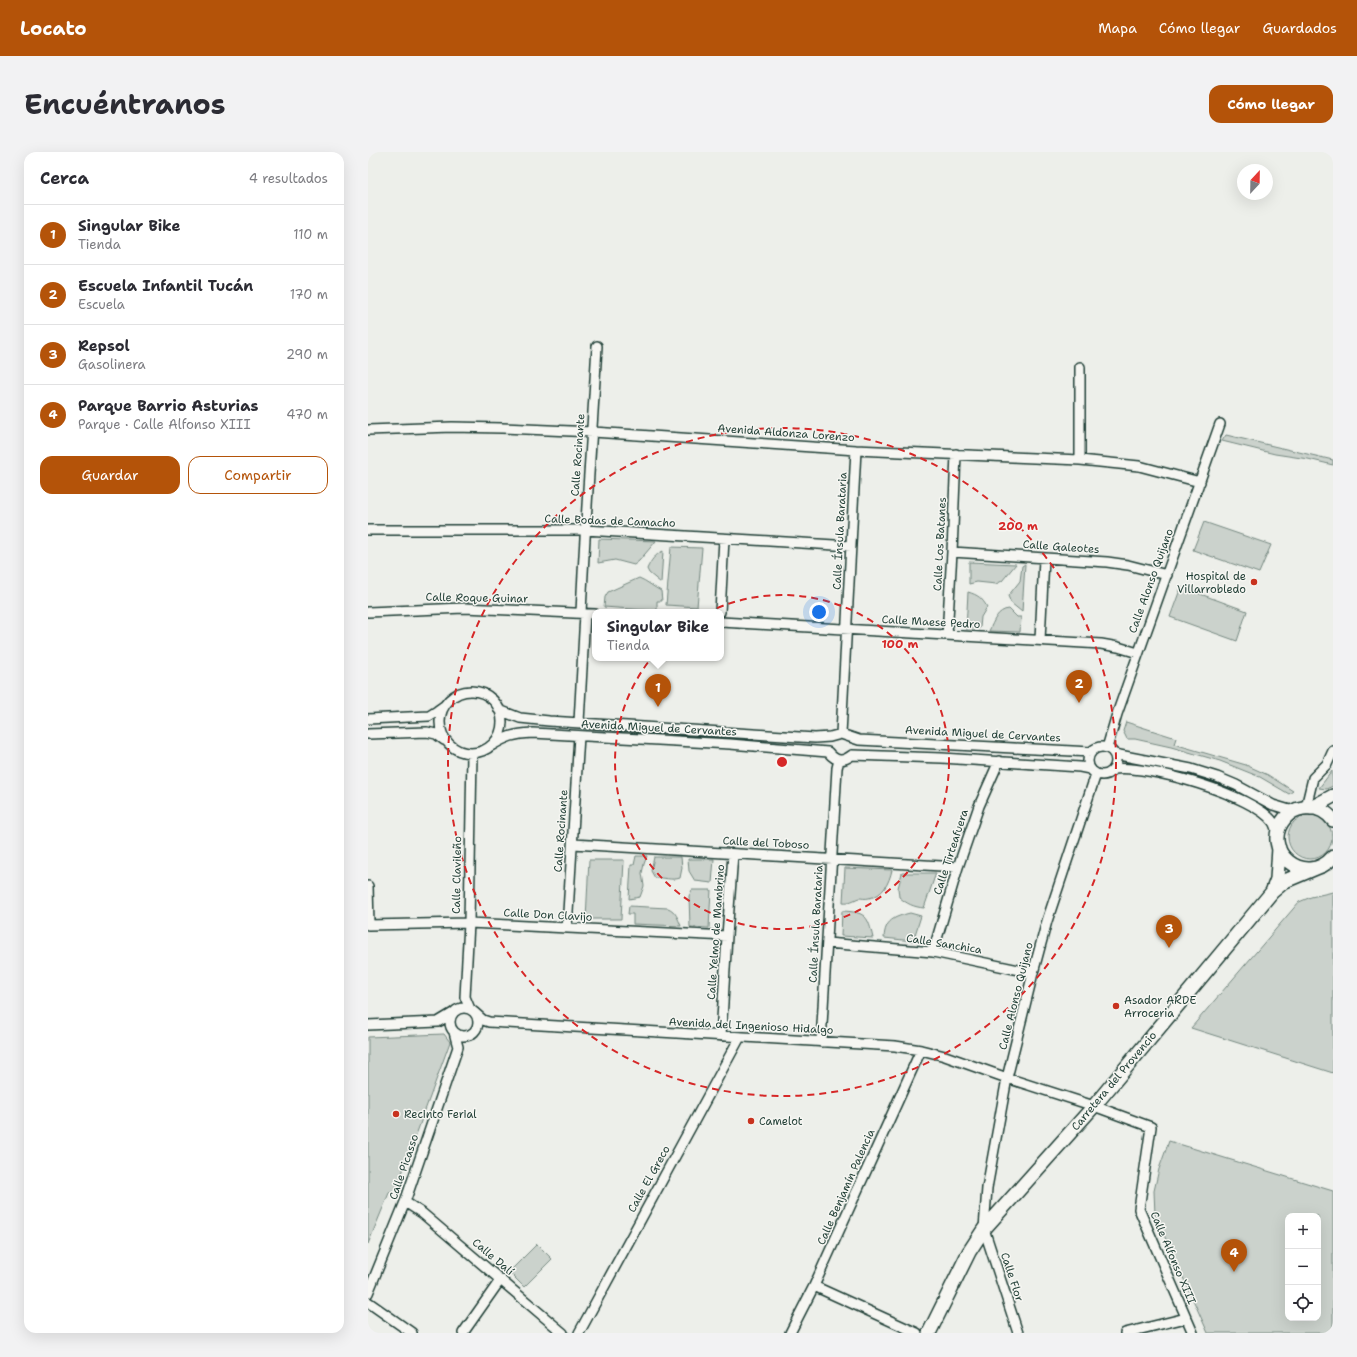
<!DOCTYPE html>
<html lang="es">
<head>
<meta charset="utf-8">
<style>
  body { margin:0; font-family:"Shantell Sans",sans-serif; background:#f2f2f3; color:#2b2b33 }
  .controls { position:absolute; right:12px; bottom:12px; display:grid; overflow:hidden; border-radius:8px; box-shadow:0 4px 16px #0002 }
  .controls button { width:36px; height:36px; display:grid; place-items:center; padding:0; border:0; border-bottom:1px solid #e1e1e2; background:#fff; color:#2b2b33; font:20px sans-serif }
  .compass { position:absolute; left:869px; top:12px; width:36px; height:36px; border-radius:50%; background:#fff; box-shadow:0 4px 16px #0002; rotate:22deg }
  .you { position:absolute; left:451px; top:460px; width:14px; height:14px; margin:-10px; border:3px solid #fff; border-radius:50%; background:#1a73e8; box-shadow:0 0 0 6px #1a73e833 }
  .badge { display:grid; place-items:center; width:26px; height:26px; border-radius:50%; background:#b45309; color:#fff; font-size:13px; font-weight:700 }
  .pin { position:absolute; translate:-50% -33px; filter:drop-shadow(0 1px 2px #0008) }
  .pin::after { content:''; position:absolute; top:21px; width:14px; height:12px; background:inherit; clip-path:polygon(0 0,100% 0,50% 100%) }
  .popup { position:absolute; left:224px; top:457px; width:132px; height:52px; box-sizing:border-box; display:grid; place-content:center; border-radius:8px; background:#fff; filter:drop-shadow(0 1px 3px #0005); font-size:13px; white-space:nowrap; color:#7c7c81 }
  .popup b { font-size:15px; color:#2b2b33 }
  .popup::after { content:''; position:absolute; left:50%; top:100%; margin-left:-8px; border:8px solid transparent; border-top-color:#fff }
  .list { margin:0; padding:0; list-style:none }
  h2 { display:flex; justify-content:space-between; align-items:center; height:52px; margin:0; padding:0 16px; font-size:17px }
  h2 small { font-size:13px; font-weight:400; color:#7c7c81 }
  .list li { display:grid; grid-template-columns:26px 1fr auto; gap:12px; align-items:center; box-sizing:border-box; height:60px; padding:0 16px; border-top:1px solid #e1e1e2 }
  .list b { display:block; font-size:15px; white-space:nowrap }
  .list p { margin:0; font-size:13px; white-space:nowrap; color:#7c7c81 }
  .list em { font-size:13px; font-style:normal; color:#7c7c81 }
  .actions { display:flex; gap:8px; padding:12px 16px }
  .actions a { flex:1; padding:9px 0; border:1px solid #b45309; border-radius:12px; text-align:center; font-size:14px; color:#b45309 }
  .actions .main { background:#b45309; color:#fff }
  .icon { flex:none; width:22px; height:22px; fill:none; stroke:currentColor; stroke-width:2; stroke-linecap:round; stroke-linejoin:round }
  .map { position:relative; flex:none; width:965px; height:1181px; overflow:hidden; border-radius:12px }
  header { display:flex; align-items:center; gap:24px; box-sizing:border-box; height:56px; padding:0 20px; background:#b45309; color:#fff }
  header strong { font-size:19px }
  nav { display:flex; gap:22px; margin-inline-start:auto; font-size:14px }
  .intro { display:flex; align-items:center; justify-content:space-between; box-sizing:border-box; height:96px; padding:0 24px }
  h1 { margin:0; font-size:28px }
  .button { padding:10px 18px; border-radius:12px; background:#b45309; color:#fff; font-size:14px; font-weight:700 }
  main { display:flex; gap:24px; padding:0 24px }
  aside { flex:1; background:#fff; border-radius:12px; box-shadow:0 4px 16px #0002 }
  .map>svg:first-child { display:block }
</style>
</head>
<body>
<header>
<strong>Locato</strong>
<nav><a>Mapa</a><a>Cómo llegar</a><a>Guardados</a></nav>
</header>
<div class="intro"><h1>Encuéntranos</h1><a class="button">Cómo llegar</a></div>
<main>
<aside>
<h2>Cerca<small>4 resultados</small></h2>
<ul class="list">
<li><span class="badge">1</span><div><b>Singular Bike</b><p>Tienda</p></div><em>110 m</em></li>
<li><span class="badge">2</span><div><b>Escuela Infantil Tucán</b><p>Escuela</p></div><em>170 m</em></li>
<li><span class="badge">3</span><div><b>Repsol</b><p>Gasolinera</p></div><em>290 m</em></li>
<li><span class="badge">4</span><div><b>Parque Barrio Asturias</b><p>Parque · Calle Alfonso XIII</p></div><em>470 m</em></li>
</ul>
<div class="actions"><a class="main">Guardar</a><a>Compartir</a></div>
</aside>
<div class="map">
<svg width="965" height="1181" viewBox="0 0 965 1181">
  <rect width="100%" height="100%" fill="#edefea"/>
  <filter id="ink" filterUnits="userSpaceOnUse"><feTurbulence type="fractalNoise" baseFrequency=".025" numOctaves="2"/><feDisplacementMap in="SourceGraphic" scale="8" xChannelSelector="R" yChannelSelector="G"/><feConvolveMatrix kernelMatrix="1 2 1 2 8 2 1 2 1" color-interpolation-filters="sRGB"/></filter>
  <g filter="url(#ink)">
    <path fill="#cbd2cc" stroke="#758880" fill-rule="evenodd" d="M858 283 965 308V313L940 307 907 302 854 289Z
      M836 370 903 393 891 421 825 398Z
      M231 387 288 389 271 409 266 413 247 408 230 411Z
      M303 395 334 396 329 455 298 453Z
      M295 399 293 431 281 421 279 417C283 408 287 403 295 399Z
      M601 410 648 412 634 429 628 432 609 430 601 432Z
      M657 412 654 460 643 451 640 444 652 429 654 414Z
      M271 426C279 429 285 435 293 439L294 449H289V459L236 455 237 445 240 440Z
      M813 435 879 459 869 489 802 465Z
      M600 440C610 443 614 446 619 455L613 465 612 476 598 477Z
      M641 457 649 465H653L652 480 621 479C626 469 629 458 641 457Z
      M758 570 808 586 806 592 878 613 900 623 925 639 921 642 892 625 852 609 803 595 767 587H759L755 579Z
      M964 619 965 634 958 637 951 636Z
      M920 685a22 22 0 1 1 44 0a22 22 0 1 1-44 0Z
      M268 704H279L276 712 274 721 276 734 272 745 261 747 263 713H266Z
      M286 705H313L314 716 312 726C304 729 295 725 287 726L283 719Z
      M320 707H346L344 731 327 729 321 719Z
      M221 708H256L253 767H218Z
      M477 716 524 718C521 731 515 744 501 746 497 747 494 746 491 746 485 748 482 751 475 750Z
      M534 721H568L556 756C546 755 539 752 531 745L530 736Z
      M324 738H343L341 776 322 775 321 744Z
      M965 740V921L823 876 931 750 943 745Z
      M261 754 300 756C308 759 310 767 313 774L265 772V762H260Z
      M474 759C498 760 500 764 505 786L473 784Z
      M542 761 553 764 545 789 516 786C517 768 526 765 542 761Z
      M76 882 82 890 29 1035 21 1041 0 1092V885Z
      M801 989 965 1039V1181H840L787 1063 786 1039 791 1017ZM920 1064H950V1166H920Z
      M169 1092 184 1107 156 1135 141 1120Z"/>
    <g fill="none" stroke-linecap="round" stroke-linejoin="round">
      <g stroke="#1f3d34" stroke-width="12">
        <path id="street" d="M712 215V308
          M0 278 84 275 134 276 225 280 488 298 712 308 771 314 832 330
          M0 378H217L483 394
          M584 400 739 410 760 413 799 423
          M0 460 96 456 227 462
          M352 460 356 387
          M213 461C217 372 224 283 229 194
          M353 470 733 492 750 495 770 501
          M579 483 584 400 588 302
          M672 488 676 407
          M72 570a31 31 0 1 1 62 0a31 31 0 1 1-62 0Z
          M131 558 152 566 181 569 447 586 462 585 473 582 491 588 723 600
          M0 567 61 564 69 559 76 554
          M211 570 217 462
          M0 582 59 580 68 582 76 588
          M473 582 488 298
          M123 594C139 584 146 582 165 581L362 592 460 600C468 610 475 610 484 603L574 606 712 615 722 617
          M720 609a14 14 0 1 1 28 0a14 14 0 1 1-28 0Z
          M739 596 749 562 852 272
          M746 602 823 617 849 625 868 633 905 653 925 659
          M746 617C778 612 886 643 905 670 907 673 908 678 910 682
          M938 655 945 626 959 612 965 599
          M205 692 590 715
          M0 734 1 773
          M0 773 101 771 359 784
          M199 776 211 584
          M459 791 565 800 665 821
          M565 800 590 715 611 654 631 609
          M82 870a14 14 0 1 1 28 0a14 14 0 1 1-28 0Z
          M102 857 97 845 101 771 104 602
          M106 860 115 868 121 870 527 894 553 898 577 904 639 926 726 954 783 975 771 1057 825 1181
          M0 873 70 870 85 861
          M353 884 359 784 365 702
          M453 890 469 616 471 608
          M37 1050 54 1061 195 1181
          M446 1134 549 1181
          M0 1141 37 1050 90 895 86 880
          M0 1150 44 1181
          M95 1181 133 1127
          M211 1181 372 885
          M422 1181 446 1134 553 898
          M650 1181 616 1077 619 1036 639 926 665 821 679 769 728 622
          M757 1181 818 1166"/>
      </g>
      <g stroke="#1f3d34" stroke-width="16">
        <path id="secondary" d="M943 656 965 644
          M965 668C958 659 947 654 935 656 928 657 921 661 917 666 890 698 937 737 965 705
          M904 740 909 727 911 696
          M561 1181 601 1100 616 1077 726 954 904 740 917 729 948 716"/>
      </g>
      <use href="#street" stroke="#f6f6f2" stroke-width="9"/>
      <use href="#secondary" stroke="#f6f6f2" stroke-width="13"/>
    </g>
  </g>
  <g fill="none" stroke="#d62828" stroke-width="2" stroke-dasharray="7 5">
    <circle cx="414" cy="610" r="167"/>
    <circle cx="414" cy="610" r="334"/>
  </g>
  <g fill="#c8321e" stroke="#f6f6f2" stroke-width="1.5">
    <circle cx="886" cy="430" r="4"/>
    <circle cx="748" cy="854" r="4"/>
    <circle cx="28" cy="962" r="4"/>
    <circle cx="383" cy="969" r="4"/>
  </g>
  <g text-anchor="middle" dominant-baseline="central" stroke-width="3" stroke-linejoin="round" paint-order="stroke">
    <g font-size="11" fill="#1f3d34" stroke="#f6f6f2">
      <text transform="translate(418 281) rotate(4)">Avenida Aldonza Lorenzo</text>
      <text transform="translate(210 303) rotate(-86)">Calle Rocinante</text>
      <text transform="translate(242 369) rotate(2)">Calle Bodas de Camacho</text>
      <text transform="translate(472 379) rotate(-87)">Calle Ínsula Barataria</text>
      <text transform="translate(572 392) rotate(-87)">Calle Los Batanes</text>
      <text transform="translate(693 395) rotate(4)">Calle Galeotes</text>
      <text transform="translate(783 429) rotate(-70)">Calle Alonso Quijano</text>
      <text transform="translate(109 446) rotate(1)">Calle Roque Guinar</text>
      <text transform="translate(563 470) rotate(3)">Calle Maese Pedro</text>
      <text transform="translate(291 576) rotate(3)">Avenida Miguel de Cervantes</text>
      <text transform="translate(615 582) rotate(3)">Avenida Miguel de Cervantes</text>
      <text transform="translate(193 679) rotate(-86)">Calle Rocinante</text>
      <text transform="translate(398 691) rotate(3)">Calle del Toboso</text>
      <text transform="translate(583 700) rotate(-72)">Calle Tirteafuera</text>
      <text transform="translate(89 723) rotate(-89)">Calle Clavileño</text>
      <text transform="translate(180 763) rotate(3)">Calle Don Clavijo</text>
      <text transform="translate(448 772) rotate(-87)">Calle Ínsula Barataria</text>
      <text transform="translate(348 780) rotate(-86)">Calle Yelmo de Mambrino</text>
      <text transform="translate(576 792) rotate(9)">Calle Sanchica</text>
      <text transform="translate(648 844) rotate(-76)">Calle Alonso Quijano</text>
      <text transform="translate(383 874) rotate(3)">Avenida del Ingenioso Hidalgo</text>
      <text transform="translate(746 929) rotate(-50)">Carretera del Provencio</text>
      <text transform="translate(36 1015) rotate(-71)">Calle Picasso</text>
      <text transform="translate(281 1027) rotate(-61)">Calle El Greco</text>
      <text transform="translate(478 1035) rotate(-66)">Calle Benjamín Palencia</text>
      <text transform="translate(125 1105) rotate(40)">Calle Dalí</text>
      <text transform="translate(805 1106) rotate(67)">Calle Alfonso XIII</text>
      <text transform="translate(644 1125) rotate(72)">Calle Flor</text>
    </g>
    <g font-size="11" fill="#1f3d34" stroke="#f6f6f2" text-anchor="start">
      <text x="878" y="424" text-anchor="end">Hospital de<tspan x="878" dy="13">Villarrobledo</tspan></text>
      <text x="756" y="848">Asador ARDE<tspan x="756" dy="13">Arroceria</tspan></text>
      <text x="36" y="962">Recinto Ferial</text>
      <text x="391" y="969">Camelot</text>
    </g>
  </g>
  <circle cx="414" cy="610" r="6" fill="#d62828" stroke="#f6f6f2" stroke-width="2"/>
  <g font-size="12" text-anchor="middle" font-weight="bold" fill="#d62828" stroke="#f6f6f2" stroke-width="3" stroke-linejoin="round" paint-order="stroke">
    <text x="650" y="378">200 m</text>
    <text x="532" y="496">100 m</text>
  </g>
</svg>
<div class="controls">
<button>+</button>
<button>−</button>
<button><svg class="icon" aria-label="locate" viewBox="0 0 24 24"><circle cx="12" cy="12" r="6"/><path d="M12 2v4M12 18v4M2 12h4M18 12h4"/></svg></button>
</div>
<svg class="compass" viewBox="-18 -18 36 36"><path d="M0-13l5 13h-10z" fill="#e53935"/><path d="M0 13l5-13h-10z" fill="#7c7c81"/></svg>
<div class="you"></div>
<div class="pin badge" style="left:290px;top:555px">1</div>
<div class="popup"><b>Singular Bike</b>Tienda</div>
<div class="pin badge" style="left:711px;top:551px">2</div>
<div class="pin badge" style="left:801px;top:796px">3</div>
<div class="pin badge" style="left:866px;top:1120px">4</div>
</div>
</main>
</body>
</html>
